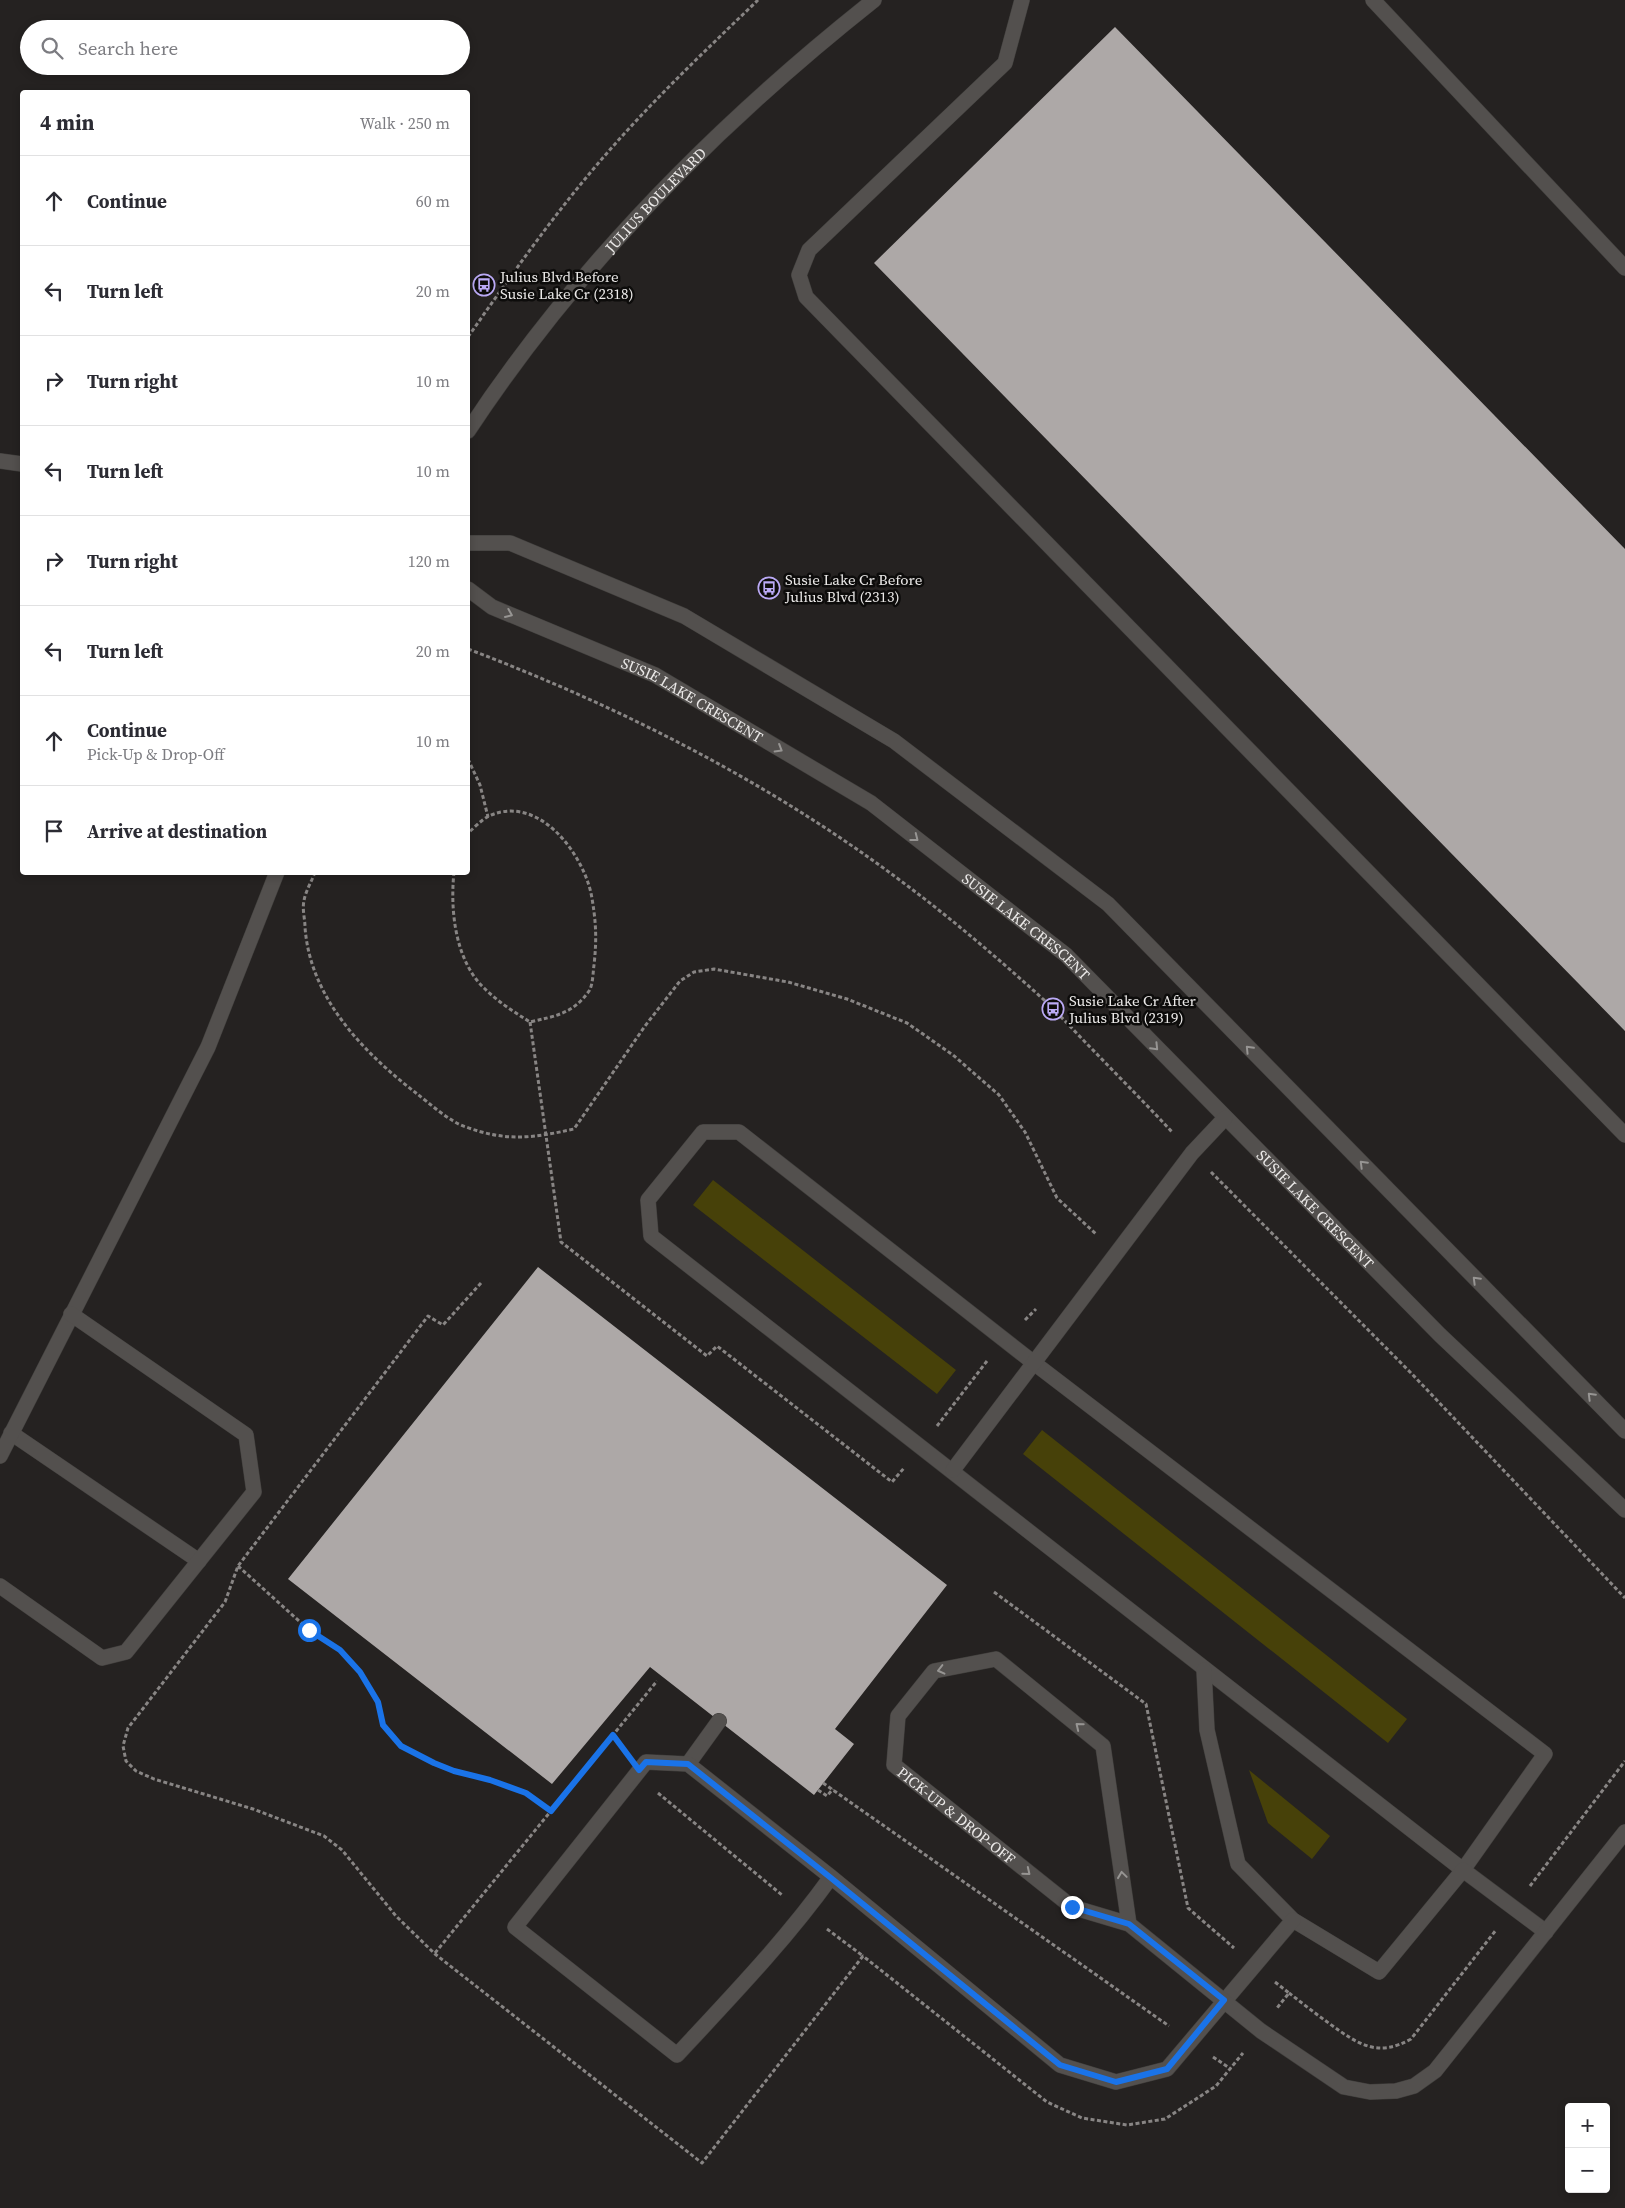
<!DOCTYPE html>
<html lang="en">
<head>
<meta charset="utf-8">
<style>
  body { margin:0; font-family:"Source Serif 4",serif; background:#f7f7f7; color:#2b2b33 }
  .controls { position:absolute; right:15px; bottom:15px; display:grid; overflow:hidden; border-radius:5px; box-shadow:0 2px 8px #0003 }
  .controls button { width:45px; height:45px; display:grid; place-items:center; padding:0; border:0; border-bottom:1px solid #e1e1e2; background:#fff; color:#2b2b33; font:25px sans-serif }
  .stop { position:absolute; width:15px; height:15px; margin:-11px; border:4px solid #1a73e8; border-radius:50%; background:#fff }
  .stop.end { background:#1a73e8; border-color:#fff; box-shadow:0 1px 5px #0008 }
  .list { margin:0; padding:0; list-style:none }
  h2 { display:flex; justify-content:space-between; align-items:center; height:65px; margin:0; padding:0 20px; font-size:21px }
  h2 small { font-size:16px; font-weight:400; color:#7c7c81 }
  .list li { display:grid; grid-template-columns:32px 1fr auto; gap:15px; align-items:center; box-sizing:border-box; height:90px; padding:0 20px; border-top:1px solid #e1e1e2 }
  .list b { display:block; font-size:19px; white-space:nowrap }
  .list p { margin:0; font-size:16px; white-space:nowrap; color:#7c7c81 }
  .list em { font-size:16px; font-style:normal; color:#7c7c81 }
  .icon { flex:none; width:28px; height:28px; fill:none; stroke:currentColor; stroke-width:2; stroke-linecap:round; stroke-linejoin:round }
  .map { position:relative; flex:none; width:1625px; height:2208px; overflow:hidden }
  .search { position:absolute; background:#fff; box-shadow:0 2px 8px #0003; left:20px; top:20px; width:450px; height:55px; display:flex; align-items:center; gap:12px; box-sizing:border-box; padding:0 18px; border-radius:28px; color:#7c7c81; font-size:19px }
  .panel { position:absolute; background:#fff; box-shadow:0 2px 8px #0003; left:20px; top:90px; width:450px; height:785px; border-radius:5px }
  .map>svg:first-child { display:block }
</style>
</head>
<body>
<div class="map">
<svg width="1625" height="2208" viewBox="0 0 1625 2208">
  <rect width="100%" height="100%" fill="#252221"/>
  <path fill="#474109" d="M713 1180 956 1370 937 1394 693 1205Z
    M1042 1430 1407 1719 1388 1743 1023 1454Z
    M1249 1770 1330 1836 1312 1859 1268 1823Z"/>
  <path fill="#ada8a7" d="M1115 27 1625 549V1031L874 263Z
    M538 1267 947 1585 835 1729 854 1744 814 1795 650 1667 552 1784 288 1579Z"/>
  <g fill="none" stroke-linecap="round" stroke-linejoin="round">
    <g stroke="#3f3d3b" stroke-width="16">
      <g id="minor">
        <path d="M1022 0 1005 63 809 250 799 275 806 297 1625 1135"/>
        <path d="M1373 0 1625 268"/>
        <path id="s1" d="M468 431C576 267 720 122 874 0"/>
        <path d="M0 461 22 464"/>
        <path d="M468 543H510L684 616 894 741 1108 904 1625 1431"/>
        <path id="s2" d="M468 589 492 607 655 675 871 803 1066 955 1440 1335 1625 1510"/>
        <path d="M703 1132H739L1034 1363 1545 1754 1463 1870C1191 1660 922 1447 651 1236L648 1200Z"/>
        <path d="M11 1433 199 1561"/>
        <path d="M0 1456 208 1047 277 872"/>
        <path d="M953 1470 1192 1153 1225 1118"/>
        <path d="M0 1586 102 1658 126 1652 254 1492 246 1435 71 1314"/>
        <path d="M1204 1670 1207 1730 1238 1864 1293 1920 1379 1972 1463 1870 1546 1932"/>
        <path d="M688 1764 719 1721"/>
        <path d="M831 1877C785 1941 730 1998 677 2055L515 1927 646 1762 688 1764 831 1877 1060 2065 1116 2082 1167 2069 1293 1920"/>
        <path id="s3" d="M1129 1924 1103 1746 996 1659 934 1671 898 1716 894 1765 1072 1907 1129 1924 1261 2031 1344 2087 1370 2092 1396 2091 1414 2086 1435 2071 1625 1832"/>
      </g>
    </g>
    <path stroke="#888584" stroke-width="3" stroke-dasharray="4 2.5" stroke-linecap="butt" d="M468 337C512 274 557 210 608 152 655 98 707 49 758 0
      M468 649C610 703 751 773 875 862 934 904 990 951 1043 999 1060 1015 1076 1033 1092 1049 1119 1077 1147 1105 1173 1133
      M468 759 480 785 488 817
      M315 872C312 881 305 892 304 901 302 909 305 919 305 927 310 998 363 1052 416 1093 429 1103 450 1122 466 1127 507 1142 533 1138 574 1129L645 1026 680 981 694 972 714 969 788 982 847 999 907 1023 953 1055 999 1095 1025 1132 1057 1198 1096 1234
      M454 872C450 910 455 960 484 988 497 1001 514 1012 530 1022 555 1016 573 1014 589 991 593 985 593 972 594 965 597 938 596 920 591 893 581 850 537 794 489 816 481 820 474 828 468 833
      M530 1022 561 1242 707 1356 717 1346 892 1482 904 1468
      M1211 1172 1412 1374 1625 1598
      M481 1283 443 1325 428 1316 238 1566 225 1602 128 1728 123 1746 126 1761 136 1771 154 1779 253 1809 324 1836 342 1850 396 1916 435 1954 702 2163 863 1956 1047 2102 1082 2118 1127 2125 1165 2119 1216 2086 1243 2053
      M1025 1320 1036 1309
      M937 1426 987 1361
      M238 1566 309 1630 340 1650 360 1672 378 1702 383 1725 401 1746 434 1763 454 1771 490 1780 526 1793 551 1811
      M994 1592 1146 1704 1188 1908 1234 1948
      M613 1735 622 1746
      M823 1783 1169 2026
      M818 1790 827 1796 833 1789
      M658 1793 782 1895
      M1530 1886 1625 1761
      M827 1929 863 1956
      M435 1953 657 1681
      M1275 1982 1289 1993 1277 2008
      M1289 1993C1302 2003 1316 2014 1330 2024 1358 2044 1377 2058 1411 2039L1496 1930
      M1213 2057 1231 2069"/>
    <use href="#minor" stroke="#53504e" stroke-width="15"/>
  </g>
  <defs><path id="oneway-chevron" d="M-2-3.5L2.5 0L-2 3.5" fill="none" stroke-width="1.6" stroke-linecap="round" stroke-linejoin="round" transform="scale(1.25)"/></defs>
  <g stroke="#979593">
    <use href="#oneway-chevron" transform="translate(509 614) rotate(23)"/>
    <use href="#oneway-chevron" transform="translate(779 749) rotate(31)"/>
    <use href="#oneway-chevron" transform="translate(915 838) rotate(38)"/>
    <use href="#oneway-chevron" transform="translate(1155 1047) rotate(46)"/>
    <use href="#oneway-chevron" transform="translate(1249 1049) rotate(-134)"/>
    <use href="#oneway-chevron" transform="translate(1363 1164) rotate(-135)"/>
    <use href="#oneway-chevron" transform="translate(1476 1280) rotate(-135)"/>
    <use href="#oneway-chevron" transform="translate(1591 1396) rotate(-135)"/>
    <use href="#oneway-chevron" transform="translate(941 1670) rotate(166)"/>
    <use href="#oneway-chevron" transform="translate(1079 1726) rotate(-141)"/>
    <use href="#oneway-chevron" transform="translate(1027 1872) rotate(39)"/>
    <use href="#oneway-chevron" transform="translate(1122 1875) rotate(-98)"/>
  </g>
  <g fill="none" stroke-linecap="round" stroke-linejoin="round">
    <path stroke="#1a73e8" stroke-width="6" d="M309 1630 340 1650 360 1672 378 1702 383 1725 401 1746 434 1763 454 1771 490 1780 526 1793 551 1811 613 1735 639 1770 646 1762 688 1764 831 1878 1060 2065 1116 2082 1167 2069 1224 2000 1129 1924 1072 1907"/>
  </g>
  <defs>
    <g id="bus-ring" transform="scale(1.125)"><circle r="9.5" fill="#0d0c0b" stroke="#bbaaf6" stroke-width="1.5"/><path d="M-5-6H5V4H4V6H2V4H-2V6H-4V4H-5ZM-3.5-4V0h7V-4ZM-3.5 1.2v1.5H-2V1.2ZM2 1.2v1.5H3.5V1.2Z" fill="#bbaaf6"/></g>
  </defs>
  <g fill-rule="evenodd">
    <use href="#bus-ring" x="484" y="285"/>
    <use href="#bus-ring" x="769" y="588"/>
    <use href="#bus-ring" x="1053" y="1009"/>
  </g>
  <g text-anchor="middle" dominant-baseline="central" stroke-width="5" stroke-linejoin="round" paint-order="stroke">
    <g font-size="15" fill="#ebe9e8" stroke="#0d0c0b">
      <text stroke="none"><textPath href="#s1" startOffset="298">JULIUS BOULEVARD</textPath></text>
      <text stroke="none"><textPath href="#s2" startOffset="251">SUSIE LAKE CRESCENT</textPath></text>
      <text stroke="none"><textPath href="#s2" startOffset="656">SUSIE LAKE CRESCENT</textPath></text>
      <text stroke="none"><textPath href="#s2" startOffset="1061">SUSIE LAKE CRESCENT</textPath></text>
      <text stroke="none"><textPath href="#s3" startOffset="568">PICK-UP &amp; DROP-OFF</textPath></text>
    </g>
    <g font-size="15" fill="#ebe9e8" stroke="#0d0c0b" text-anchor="start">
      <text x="500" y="276">Julius Blvd Before<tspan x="500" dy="17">Susie Lake Cr (2318)</tspan></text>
      <text x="785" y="579">Susie Lake Cr Before<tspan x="785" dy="17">Julius Blvd (2313)</tspan></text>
      <text x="1069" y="1000">Susie Lake Cr After<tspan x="1069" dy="17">Julius Blvd (2319)</tspan></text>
    </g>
  </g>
</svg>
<div class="controls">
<button>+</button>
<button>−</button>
</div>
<div class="stop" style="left:309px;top:1630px"></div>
<div class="stop end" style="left:1072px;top:1907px"></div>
<div class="search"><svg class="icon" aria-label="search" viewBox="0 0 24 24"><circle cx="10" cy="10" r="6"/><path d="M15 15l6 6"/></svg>Search here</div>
<section class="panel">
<h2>4 min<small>Walk · 250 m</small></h2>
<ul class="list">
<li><svg class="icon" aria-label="ahead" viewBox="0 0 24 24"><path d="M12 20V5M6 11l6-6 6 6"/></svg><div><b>Continue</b></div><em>60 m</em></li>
<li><svg class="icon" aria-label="left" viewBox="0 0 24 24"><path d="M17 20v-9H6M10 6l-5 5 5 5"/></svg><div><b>Turn left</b></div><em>20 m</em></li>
<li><svg class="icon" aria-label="right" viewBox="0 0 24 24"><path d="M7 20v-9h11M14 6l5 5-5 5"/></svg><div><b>Turn right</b></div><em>10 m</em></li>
<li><svg class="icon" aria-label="left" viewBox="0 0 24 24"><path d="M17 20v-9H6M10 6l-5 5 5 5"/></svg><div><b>Turn left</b></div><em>10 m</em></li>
<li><svg class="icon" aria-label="right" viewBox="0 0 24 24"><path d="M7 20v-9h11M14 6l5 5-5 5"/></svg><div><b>Turn right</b></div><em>120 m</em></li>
<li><svg class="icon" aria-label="left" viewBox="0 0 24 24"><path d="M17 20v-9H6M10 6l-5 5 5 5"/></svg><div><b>Turn left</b></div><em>20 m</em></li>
<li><svg class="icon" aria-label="ahead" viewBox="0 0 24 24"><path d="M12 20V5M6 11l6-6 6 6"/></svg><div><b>Continue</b><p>Pick-Up &amp; Drop-Off</p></div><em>10 m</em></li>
<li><svg class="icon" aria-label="arrive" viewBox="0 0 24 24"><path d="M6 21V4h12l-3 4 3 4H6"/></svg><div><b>Arrive at destination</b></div></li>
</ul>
</section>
</div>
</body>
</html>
